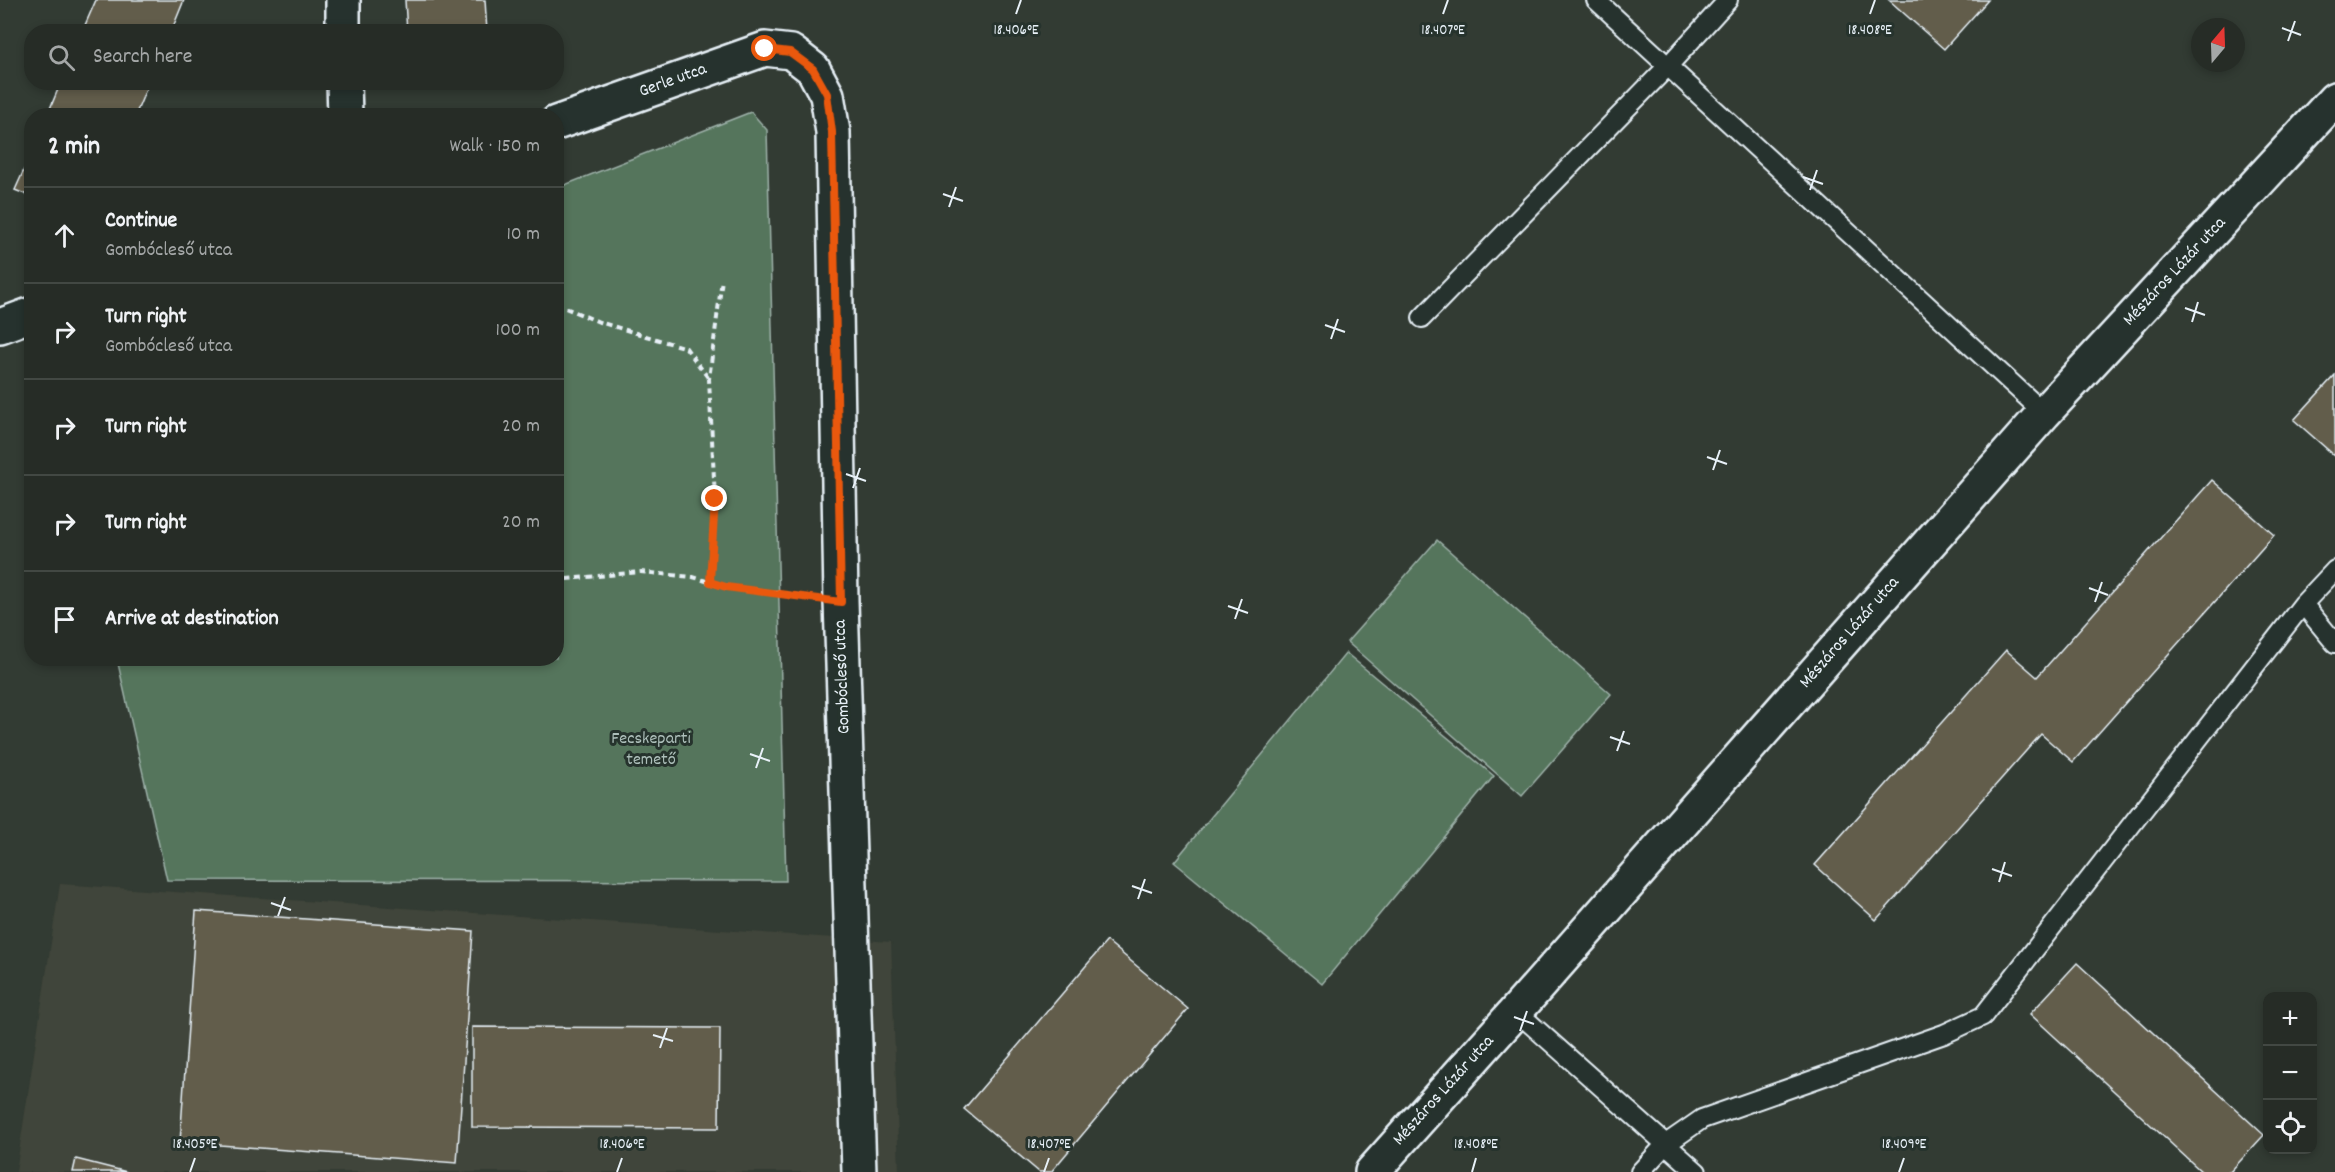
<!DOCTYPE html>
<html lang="en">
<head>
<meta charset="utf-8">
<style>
  body { margin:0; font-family:Dekko,sans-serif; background:#2e342e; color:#f1f3f6 }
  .controls { position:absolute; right:18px; bottom:18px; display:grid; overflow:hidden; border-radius:12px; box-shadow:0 3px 9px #0003 }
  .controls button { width:54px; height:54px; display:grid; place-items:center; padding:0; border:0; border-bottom:2px solid #424843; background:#262c26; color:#f1f3f6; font:30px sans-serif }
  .compass { position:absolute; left:2191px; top:18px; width:54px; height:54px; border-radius:50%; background:#262c26; box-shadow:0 3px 9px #0003; rotate:19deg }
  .stop { position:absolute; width:18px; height:18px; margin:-14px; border:4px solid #ea580c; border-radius:50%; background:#fff }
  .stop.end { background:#ea580c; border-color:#fff; box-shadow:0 2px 6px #0008 }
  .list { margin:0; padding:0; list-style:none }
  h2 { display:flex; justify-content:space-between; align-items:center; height:78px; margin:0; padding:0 24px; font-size:26px }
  h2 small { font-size:20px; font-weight:400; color:#a4a7a7 }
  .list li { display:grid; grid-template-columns:39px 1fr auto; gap:18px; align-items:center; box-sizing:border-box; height:96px; padding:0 24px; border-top:2px solid #424843 }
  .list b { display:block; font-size:22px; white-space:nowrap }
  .list p { margin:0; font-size:20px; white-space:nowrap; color:#a4a7a7 }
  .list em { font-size:20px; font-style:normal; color:#a4a7a7 }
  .icon { flex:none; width:33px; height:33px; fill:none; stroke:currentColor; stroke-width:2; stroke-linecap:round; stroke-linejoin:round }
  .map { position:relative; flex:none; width:2335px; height:1172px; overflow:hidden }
  .search { position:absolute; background:#262c26; box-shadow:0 3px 9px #0003; left:24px; top:24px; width:540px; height:66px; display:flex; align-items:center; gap:15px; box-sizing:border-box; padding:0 21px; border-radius:24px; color:#a4a7a7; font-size:22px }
  .panel { position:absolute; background:#262c26; box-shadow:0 3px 9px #0003; left:24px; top:108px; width:540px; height:558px; border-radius:24px }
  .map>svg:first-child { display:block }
</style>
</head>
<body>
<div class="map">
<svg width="2335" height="1172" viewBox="0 0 2335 1172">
  <rect width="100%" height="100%" fill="#323b33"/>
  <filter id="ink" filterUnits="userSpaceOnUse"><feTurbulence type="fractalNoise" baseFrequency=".0167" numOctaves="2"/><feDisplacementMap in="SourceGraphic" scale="12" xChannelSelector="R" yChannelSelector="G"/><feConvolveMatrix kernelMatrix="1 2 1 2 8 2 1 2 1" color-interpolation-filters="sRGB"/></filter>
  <g filter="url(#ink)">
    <path fill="#40453a" d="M60 884 891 942 899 1172H16Z"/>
    <path fill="#55745c" stroke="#9eb2aa" stroke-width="1.5" d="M751 112 767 130 786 881 167 880 117 659 556 658 557 188Z
      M1437 540 1611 694 1522 796 1347 642Z
      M1346 653 1494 776 1322 984 1174 862Z"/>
    <path fill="#625d4b" stroke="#e8f1f8" stroke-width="1.5" d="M96 0H184L171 32H82Z
      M405 0H485L487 32H407Z
      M1889 0H1988L1944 49Z
      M61 82H149L135 116H47Z
      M32 152V197L15 190Z
      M2335 375V456L2294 420Z
      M2212 480 2274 535 2073 762 2041 734 1876 920 1815 865 2006 650 2037 677Z
      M196 911 473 931 457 1163 180 1142Z
      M1107 941 1188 1009 1051 1172H1039L964 1109Z
      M2077 963 2264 1135 2230 1172H2202L2030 1014Z
      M472 1027 720 1028 719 1128 472 1127Z
      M76 1159 127 1172H73Z"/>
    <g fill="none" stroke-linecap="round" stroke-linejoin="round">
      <g stroke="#e8f1f8" stroke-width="22">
        <path id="lane" d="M1596 0 2044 413
          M1422 318 1668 66 1728 0
          M2303 604 2335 643
          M1516 1011 1697 1172
          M1640 1172 1666 1144 1702 1119 1944 1034 1983 1016 2303 604 2335 570"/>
      </g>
      <g stroke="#e8f1f8" stroke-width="38">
        <path id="street" d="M343 0V32
          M344 82 345 116
          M556 123 765 49 791 52 813 69 827 95 833 132 841 601 859 1172
          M0 326 32 314
          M1372 1172 1516 1011 2044 413 2335 99"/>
      </g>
      <path stroke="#e8f1f8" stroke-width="4" stroke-dasharray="6 4.5" stroke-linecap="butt" d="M556 304 599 322 686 348 709 379
        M556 580 641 572 693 577 726 587 808 597
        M710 582 715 499 709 379 722 279"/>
      <use href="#lane" stroke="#26332d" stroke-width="18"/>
      <use href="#street" stroke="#26332d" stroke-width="33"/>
    </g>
  </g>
  <g fill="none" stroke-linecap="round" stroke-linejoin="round" filter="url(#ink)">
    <path stroke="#ea580c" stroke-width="8" d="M715 499 710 582 726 587 841 602 832 132 827 94 813 69 790 52 765 49"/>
  </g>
  <path fill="none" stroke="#e8f1f8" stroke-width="2" d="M1016 14 1021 0M1443 14 1448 0M1870 14 1875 0M2282 28 2301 35M2288 41 2295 21M1803 177 1823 184M1810 190 1817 170M943 194 963 201M949 207 956 187M2185 308 2205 315M2192 322 2198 302M1325 325 1345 332M1331 339 1338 319M1707 457 1727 464M1713 470 1720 450M846 474 866 481M853 488 860 468M2089 588 2108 595M2095 602 2102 582M1228 606 1248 613M1235 619 1242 599M1610 737 1630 744M1617 751 1624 731M750 754 770 761M756 768 763 748M1992 869 2012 876M1999 882 2005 862M1132 886 1152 893M1138 899 1145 879M271 903 291 910M278 916 285 897M1514 1017 1534 1024M1520 1031 1527 1011M653 1035 673 1041M660 1048 667 1028M190 1172 195 1158M617 1172 622 1158M1044 1172 1049 1158M1472 1172 1476 1158M1899 1172 1904 1158"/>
  <g text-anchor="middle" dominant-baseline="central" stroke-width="6" stroke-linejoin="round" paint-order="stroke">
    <g font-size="18" fill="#e8f1f8" stroke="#26332d">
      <text transform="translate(673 81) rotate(-20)">Gerle utca</text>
      <text transform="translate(2175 272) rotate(-47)">Mészáros Lázár utca</text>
      <text transform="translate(1850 633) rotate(-49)">Mészáros Lázár utca</text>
      <text transform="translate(843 677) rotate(-92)">Gombócleső utca</text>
      <text transform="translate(1444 1091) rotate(-48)">Mészáros Lázár utca</text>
    </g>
    <g font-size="18" fill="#adbfba" stroke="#26332d">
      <text x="651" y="739">Fecskeparti<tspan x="651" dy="21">temető</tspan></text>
    </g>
  </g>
  <g font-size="15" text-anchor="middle" fill="#e8f1f8" stroke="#26332d" stroke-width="6" stroke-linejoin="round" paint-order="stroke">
    <text x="1016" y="34">18.406°E</text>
    <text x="1870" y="34">18.408°E</text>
    <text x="1443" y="34">18.407°E</text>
    <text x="195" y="1148">18.405°E</text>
    <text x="622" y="1148">18.406°E</text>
    <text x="1049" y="1148">18.407°E</text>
    <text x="1476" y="1148">18.408°E</text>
    <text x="1904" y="1148">18.409°E</text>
  </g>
</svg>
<div class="controls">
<button>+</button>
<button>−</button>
<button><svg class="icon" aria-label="locate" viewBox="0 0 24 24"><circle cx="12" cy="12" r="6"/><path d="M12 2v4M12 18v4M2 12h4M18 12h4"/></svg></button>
</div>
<svg class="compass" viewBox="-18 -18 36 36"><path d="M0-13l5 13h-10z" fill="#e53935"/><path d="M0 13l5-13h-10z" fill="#a4a7a7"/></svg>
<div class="stop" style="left:765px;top:49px"></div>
<div class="stop end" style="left:715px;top:499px"></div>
<div class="search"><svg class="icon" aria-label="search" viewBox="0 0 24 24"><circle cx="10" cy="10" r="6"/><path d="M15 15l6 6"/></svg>Search here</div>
<section class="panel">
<h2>2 min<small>Walk · 150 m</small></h2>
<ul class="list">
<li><svg class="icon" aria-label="ahead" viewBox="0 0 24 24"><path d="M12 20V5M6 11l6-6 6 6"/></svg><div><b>Continue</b><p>Gombócleső utca</p></div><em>10 m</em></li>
<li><svg class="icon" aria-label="right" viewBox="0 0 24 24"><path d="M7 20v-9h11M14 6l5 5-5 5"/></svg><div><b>Turn right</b><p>Gombócleső utca</p></div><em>100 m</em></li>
<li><svg class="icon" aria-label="right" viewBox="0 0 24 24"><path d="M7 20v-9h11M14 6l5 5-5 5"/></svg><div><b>Turn right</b></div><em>20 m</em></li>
<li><svg class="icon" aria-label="right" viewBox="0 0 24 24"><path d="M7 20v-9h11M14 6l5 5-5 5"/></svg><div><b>Turn right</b></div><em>20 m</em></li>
<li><svg class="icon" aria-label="arrive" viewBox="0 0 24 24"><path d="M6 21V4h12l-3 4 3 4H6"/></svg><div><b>Arrive at destination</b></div></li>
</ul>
</section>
</div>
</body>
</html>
